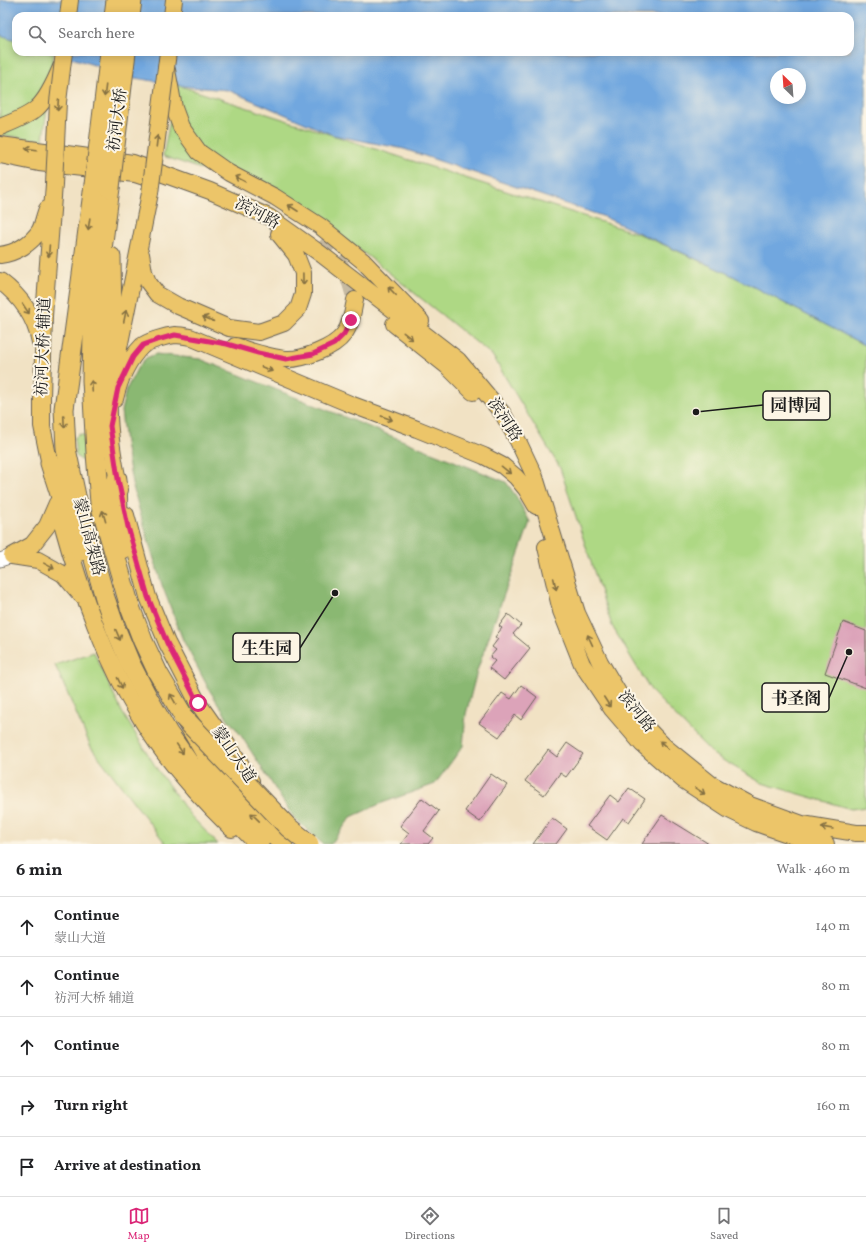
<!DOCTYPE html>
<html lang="en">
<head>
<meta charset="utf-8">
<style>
  body { margin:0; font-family:Vollkorn,"Noto Serif SC",serif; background:#f2f2f2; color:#202124 }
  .compass { position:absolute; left:770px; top:68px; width:36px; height:36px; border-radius:50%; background:#fff; box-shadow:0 2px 10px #0003; rotate:335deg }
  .stop { position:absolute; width:12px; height:12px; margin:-9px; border:3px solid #db2777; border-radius:50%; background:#fff }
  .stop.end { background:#db2777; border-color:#fff; box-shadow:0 1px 4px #0008 }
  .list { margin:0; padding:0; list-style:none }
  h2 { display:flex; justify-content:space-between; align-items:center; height:52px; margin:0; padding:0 16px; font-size:17px }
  h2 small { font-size:13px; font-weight:400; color:#757577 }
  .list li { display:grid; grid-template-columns:26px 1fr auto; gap:12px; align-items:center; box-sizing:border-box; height:60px; padding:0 16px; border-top:1px solid #e0e0e0 }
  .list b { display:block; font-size:15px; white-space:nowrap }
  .list p { margin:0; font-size:13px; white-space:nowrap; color:#757577 }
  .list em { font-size:13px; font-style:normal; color:#757577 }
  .icon { flex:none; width:22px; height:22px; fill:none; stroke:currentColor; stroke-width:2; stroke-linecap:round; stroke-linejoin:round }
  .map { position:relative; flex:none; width:866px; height:844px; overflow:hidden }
  .search { position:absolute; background:#fff; box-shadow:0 2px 10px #0003; left:12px; right:12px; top:12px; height:44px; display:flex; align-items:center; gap:10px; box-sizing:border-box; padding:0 14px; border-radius:12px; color:#757577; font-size:15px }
  .sheet { height:352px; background:#fff }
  nav { display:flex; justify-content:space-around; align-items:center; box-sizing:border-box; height:56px; border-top:1px solid #e0e0e0; background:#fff; font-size:11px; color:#757577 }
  nav a { display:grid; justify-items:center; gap:2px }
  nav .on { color:#db2777 }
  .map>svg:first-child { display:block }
</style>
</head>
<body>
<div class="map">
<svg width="866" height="844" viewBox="0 0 866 844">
  <rect width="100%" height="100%" fill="#fcf5e5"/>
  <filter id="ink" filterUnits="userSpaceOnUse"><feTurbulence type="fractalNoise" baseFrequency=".025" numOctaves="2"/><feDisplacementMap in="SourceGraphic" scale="8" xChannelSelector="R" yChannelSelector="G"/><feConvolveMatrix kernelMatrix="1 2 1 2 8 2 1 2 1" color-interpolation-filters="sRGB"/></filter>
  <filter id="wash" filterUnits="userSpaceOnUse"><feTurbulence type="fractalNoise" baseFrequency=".012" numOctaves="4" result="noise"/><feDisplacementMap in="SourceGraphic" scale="16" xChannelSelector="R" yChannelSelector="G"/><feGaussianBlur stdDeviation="0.9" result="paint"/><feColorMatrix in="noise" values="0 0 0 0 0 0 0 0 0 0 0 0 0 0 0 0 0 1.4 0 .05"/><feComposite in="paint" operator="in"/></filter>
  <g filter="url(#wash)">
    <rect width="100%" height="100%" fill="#f1e2c4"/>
    <path fill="#aed884" stroke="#657a50" d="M0 34 16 40V52L54 53 43 140 0 135Z
      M177 85 642 235 731 275 866 346V807L851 809 762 783 714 755 652 692 612 626 560 468 492 355 368 256 288 199 163 156Z
      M80 434 84 435 86 438 87 457 85 460H81L76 456 74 438Z
      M94 652 122 712 157 769 190 815 218 844H166L91 747 55 665Z"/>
    <path fill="#8ab872" stroke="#536a47" d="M156 354 200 359 506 482 516 496 530 522 523 542 502 600 477 671 466 714 463 746 435 784 382 803 351 817 331 844H323L294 818 240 734 228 719 210 691 183 640 162 585 143 523 132 483 125 443 121 411 126 390 138 367 146 358Z"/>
    <path fill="#71a7df" stroke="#46627e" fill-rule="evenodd" d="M0 0H866V346L731 275 602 216 404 149 333 135 228 90 190 87 135 78 53 52H850V16H16V40L0 35ZM776 74H800V98H776Z"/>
    <g id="blocks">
      <path fill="#dca3b9" d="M508 614 521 625 513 634 530 648 504 680 489 668 495 661 490 657 496 650 492 647 498 639 495 637 502 628 499 626Z
        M843 622 866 631V688L825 673Z
        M521 685 537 697 521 720 515 715 499 737 479 723 502 693 511 699Z
        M567 743 583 754 566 777 560 773 544 795 525 781 548 750 557 757Z
        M491 774 507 785 480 822 465 811Z
        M629 788 645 799 629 822 623 818 607 840 587 826 610 795 619 802Z
        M422 798 439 811 424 831 433 838 428 844H401L409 833 400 826Z
        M662 815 709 844H642Z
        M552 818 567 829 556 844H533Z"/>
    </g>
  </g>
  <g filter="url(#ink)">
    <use href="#blocks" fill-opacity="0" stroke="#676157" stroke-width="1"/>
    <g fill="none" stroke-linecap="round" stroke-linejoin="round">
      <path stroke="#c6baa2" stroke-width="16" stroke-dasharray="16 8" stroke-linecap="butt" d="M320 241 336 256 350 283 355 300"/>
      <g stroke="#676157" stroke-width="15">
        <path id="minor" d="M0 560 12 556"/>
      </g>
      <g stroke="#676157" stroke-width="18">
        <path id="major" d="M68 16 70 0
          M172 16 174 0
          M167 70 174 108 181 127 199 152 229 173 275 197 320 226 363 261 421 321
          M0 127C10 123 29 116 37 108 47 99 56 79 61 67
          M0 145 133 163 210 191 269 217 321 254 458 360 503 414 518 441 535 477 577 613 600 662 628 709 664 746 711 784 750 805 802 824 856 833H866
          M0 155 39 163 135 174 147 178
          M141 254 144 272 148 282 157 294 178 306 229 328 259 332 284 323 298 309 303 294V273L296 255 279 234
          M0 255C16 253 31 244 40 230 43 224 44 216 47 209
          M0 281C20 296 35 317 40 342
          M394 324 447 366 473 392
          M235 346C251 351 269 358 286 359 302 360 334 348 344 334 351 325 353 311 355 300
          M117 358 150 193
          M111 383C105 414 113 459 120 490
          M115 399C119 381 128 360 142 346 148 341 166 336 175 335 179 335 185 336 190 337L350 404 417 429 484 456 503 466 516 477 526 489 536 506
          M52 475 42 426V398L44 316 54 184
          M126 515 148 597 167 643 198 703 238 760 251 781
          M62 523C81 592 105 661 143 722 167 761 199 797 232 829
          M546 547 561 611 582 664 612 709 642 744 683 780 729 810 756 823 773 829 808 841 826 844
          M12 556 38 560 63 574 81 595
          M12 556 32 545 47 526 57 503"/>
      </g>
      <g stroke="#676157" stroke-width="21">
        <path id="highway" d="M114 16 116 0
          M130 16 132 0
          M94 185 64 409 66 449 76 496 105 598 115 627 130 663 148 698 168 733 198 776 225 809 259 844
          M110 188 96 295 93 333 92 380 96 453 100 503 130 607 143 641 158 673 213 766 248 810 283 844
          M109 394 112 323 111 257
          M50 463 69 522 81 551
          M117 479 118 513 123 549"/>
      </g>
      <use href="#minor" stroke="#fff" stroke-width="13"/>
      <use href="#major" stroke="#ecc569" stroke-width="16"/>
      <use href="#highway" stroke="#ecc569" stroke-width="19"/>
      <g stroke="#676157" stroke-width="18" stroke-linecap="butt">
        <path id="major-bridge" d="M54 184 58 102 64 52
          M150 193 168 52"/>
      </g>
      <g stroke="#676157" stroke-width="21" stroke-linecap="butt">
        <path id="highway-bridge" d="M94 185 110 52
          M110 188 126 52
          M183 717 288 827 309 844"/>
      </g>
      <use href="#major-bridge" stroke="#ecc569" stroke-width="16"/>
      <use href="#highway-bridge" stroke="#ecc569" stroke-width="19"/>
    </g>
    <defs><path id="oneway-shaft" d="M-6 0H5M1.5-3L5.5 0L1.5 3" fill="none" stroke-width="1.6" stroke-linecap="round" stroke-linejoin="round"/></defs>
    <g stroke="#847042">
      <use href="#oneway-shaft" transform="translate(105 91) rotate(97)"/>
      <use href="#oneway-shaft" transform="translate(58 105) rotate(94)"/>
      <use href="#oneway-shaft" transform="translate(157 141) rotate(-83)"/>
      <use href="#oneway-shaft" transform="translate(31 149) rotate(-173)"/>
      <use href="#oneway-shaft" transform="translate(240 179) rotate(-152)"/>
      <use href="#oneway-shaft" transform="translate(293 208) rotate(-147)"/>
      <use href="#oneway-shaft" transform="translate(89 224) rotate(98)"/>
      <use href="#oneway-shaft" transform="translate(49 251) rotate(94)"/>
      <use href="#oneway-shaft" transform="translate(303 279) rotate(89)"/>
      <use href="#oneway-shaft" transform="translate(392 291) rotate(-134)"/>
      <use href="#oneway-shaft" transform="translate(26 309) rotate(56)"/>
      <use href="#oneway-shaft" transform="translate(125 316) rotate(-78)"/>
      <use href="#oneway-shaft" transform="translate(208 319) rotate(-157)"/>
      <use href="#oneway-shaft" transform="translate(408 336) rotate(38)"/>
      <use href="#oneway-shaft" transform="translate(267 369) rotate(23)"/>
      <use href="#oneway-shaft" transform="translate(92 386) rotate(-93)"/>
      <use href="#oneway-shaft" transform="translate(387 418) rotate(20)"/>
      <use href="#oneway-shaft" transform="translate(64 422) rotate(87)"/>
      <use href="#oneway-shaft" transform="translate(506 470) rotate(39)"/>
      <use href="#oneway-shaft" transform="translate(104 516) rotate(-106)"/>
      <use href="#oneway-shaft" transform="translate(49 566) rotate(29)"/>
      <use href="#oneway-shaft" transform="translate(555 584) rotate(77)"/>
      <use href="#oneway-shaft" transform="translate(118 635) rotate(67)"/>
      <use href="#oneway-shaft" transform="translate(590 640) rotate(-115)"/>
      <use href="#oneway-shaft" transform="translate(120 683) rotate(64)"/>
      <use href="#oneway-shaft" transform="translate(173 699) rotate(-120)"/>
      <use href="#oneway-shaft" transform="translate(607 702) rotate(57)"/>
      <use href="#oneway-shaft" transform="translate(664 745) rotate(-137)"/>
      <use href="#oneway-shaft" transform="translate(180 749) rotate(56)"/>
      <use href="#oneway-shaft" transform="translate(700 791) rotate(33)"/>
      <use href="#oneway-shaft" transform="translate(255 817) rotate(-136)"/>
      <use href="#oneway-shaft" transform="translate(827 828) rotate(-170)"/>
    </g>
  </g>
  <g fill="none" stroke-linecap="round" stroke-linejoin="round" filter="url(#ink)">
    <path stroke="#db2777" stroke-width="5" d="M198 703 167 643 148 597 128 527 118 479 110 426 118 388 133 357 143 345 157 340 175 335 227 344 258 353 286 359 313 354 334 344 344 334 351 320"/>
  </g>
  <g text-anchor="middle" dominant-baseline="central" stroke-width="4" stroke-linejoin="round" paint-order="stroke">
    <g font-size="16" fill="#1c1c1c" stroke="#fcf5e5">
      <text transform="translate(118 120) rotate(-83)">祊河大桥</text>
      <text transform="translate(257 214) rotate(28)">滨河路</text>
      <text transform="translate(44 347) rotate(-88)">祊河大桥 辅道</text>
      <text transform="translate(504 420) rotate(57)">滨河路</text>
      <text transform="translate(88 537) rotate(75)">蒙山高架路</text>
      <text transform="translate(636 712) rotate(51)">滨河路</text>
      <text transform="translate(233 755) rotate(56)">蒙山大道</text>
    </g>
  </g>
  <path fill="none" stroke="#1c1c1c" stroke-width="1.5" d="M696 412L763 405M335 593L300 648M849 652L829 698"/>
  <g fill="#1c1c1c" stroke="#fcf5e5" stroke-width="1.5">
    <circle cx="696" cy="412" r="4"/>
    <circle cx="335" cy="593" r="4"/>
    <circle cx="849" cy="652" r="4"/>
  </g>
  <g fill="#fcf5e5" stroke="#1c1c1c" stroke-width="1.5">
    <rect x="763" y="391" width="67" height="29" rx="4"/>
    <rect x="233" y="633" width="67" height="29" rx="4"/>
    <rect x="762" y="683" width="67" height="29" rx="4"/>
  </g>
  <g font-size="17" text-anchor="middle" font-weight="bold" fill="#1c1c1c">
    <text x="796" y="411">园博园</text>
    <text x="267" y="654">生生园</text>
    <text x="796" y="704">书圣阁</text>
  </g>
</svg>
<svg class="compass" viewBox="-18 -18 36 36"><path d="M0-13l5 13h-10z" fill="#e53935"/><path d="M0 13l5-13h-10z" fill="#757577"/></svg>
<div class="stop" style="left:198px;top:703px"></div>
<div class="stop end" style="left:351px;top:320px"></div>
<div class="search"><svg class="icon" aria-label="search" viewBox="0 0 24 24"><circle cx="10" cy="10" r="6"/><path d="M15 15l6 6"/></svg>Search here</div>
</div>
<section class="sheet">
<h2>6 min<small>Walk · 460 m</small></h2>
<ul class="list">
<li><svg class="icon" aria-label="ahead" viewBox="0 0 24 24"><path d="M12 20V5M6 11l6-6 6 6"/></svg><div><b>Continue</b><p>蒙山大道</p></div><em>140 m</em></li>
<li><svg class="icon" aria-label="ahead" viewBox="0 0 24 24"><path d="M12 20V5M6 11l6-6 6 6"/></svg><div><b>Continue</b><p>祊河大桥 辅道</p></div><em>80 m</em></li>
<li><svg class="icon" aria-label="ahead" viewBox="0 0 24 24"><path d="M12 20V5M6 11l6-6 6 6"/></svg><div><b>Continue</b></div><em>80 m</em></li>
<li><svg class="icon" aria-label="right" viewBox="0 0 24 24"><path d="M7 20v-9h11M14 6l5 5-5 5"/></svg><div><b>Turn right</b></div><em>160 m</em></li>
<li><svg class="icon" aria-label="arrive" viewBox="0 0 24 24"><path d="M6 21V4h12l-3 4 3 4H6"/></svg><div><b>Arrive at destination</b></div></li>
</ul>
</section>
<nav>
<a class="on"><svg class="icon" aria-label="map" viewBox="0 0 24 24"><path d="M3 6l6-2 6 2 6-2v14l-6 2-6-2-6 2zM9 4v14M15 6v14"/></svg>Map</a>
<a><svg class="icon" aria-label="directions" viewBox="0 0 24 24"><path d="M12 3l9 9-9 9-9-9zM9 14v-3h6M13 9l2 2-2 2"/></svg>Directions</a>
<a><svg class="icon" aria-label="saved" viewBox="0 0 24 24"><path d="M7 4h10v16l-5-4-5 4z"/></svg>Saved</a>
</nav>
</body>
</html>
